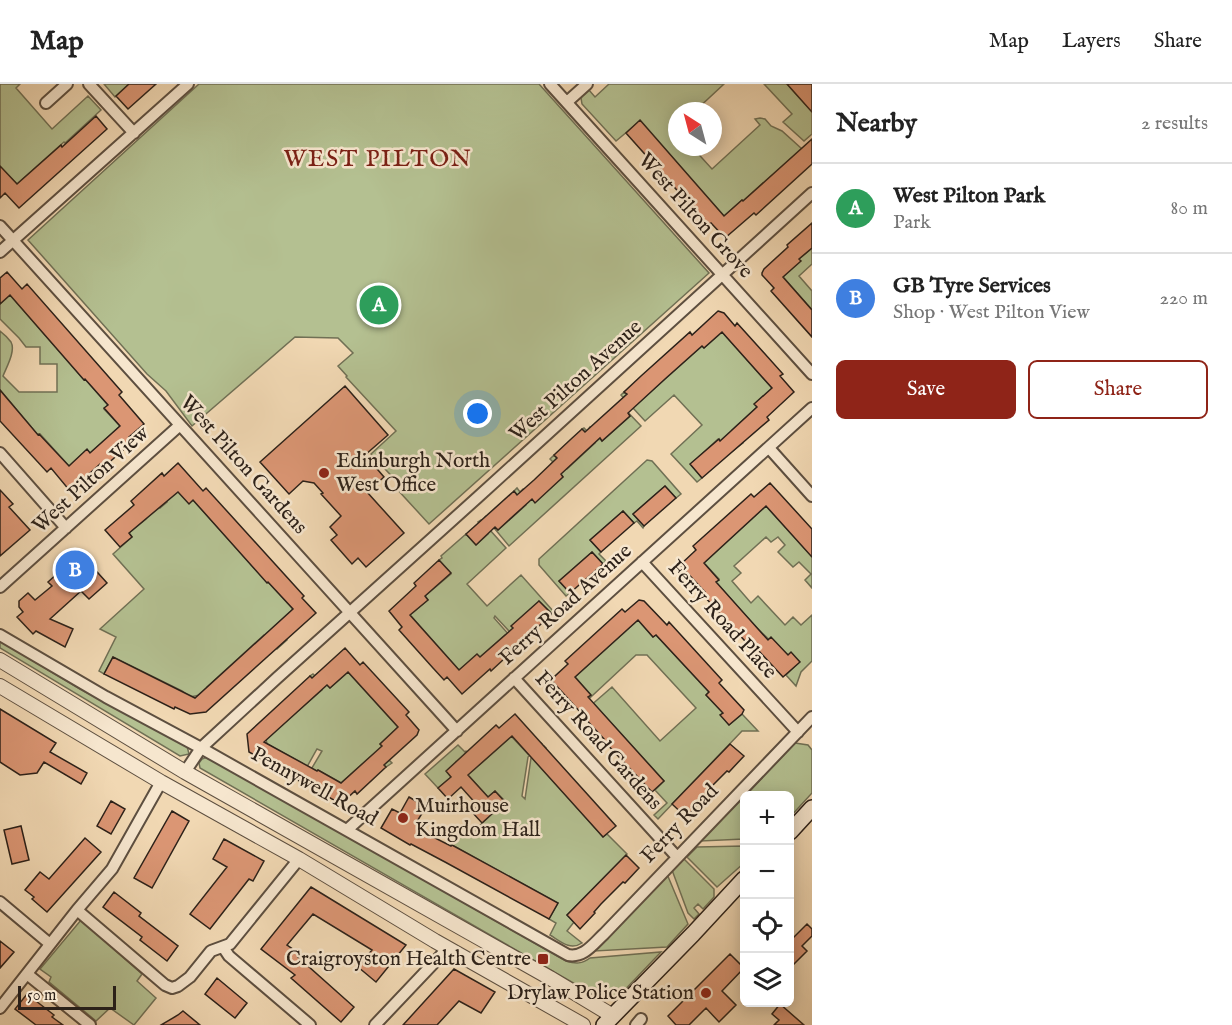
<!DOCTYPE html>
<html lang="en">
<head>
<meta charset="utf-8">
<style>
  body { margin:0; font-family:"IM FELL English",serif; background:#f2f2f2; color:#222 }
  .controls { position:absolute; right:18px; bottom:18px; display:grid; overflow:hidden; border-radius:9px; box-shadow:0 3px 15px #0003 }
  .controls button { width:54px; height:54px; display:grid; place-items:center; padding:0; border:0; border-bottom:2px solid #e0e0e0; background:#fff; color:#222; font:30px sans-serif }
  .compass { position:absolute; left:668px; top:18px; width:54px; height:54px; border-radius:50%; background:#fff; box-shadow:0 3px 15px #0003; rotate:324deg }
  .scale { position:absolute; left:18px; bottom:15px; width:98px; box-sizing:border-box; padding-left:6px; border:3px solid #2c2119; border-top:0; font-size:16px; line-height:21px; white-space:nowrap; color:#2c2119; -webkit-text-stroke:4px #f6e6ce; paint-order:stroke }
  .you { position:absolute; left:478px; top:330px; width:21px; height:21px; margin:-15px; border:4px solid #fff; border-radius:50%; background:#1a73e8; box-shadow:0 0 0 9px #1a73e833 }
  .badge { display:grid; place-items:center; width:39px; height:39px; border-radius:50%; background:#8f2418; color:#fff; font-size:20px; font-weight:700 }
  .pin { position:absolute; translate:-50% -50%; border:3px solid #fff; box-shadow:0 2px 6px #0006 }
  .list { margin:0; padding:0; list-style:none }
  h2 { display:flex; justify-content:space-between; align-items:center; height:78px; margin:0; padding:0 24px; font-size:26px }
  h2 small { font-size:20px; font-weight:400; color:#767676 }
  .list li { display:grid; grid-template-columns:39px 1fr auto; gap:18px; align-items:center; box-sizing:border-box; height:90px; padding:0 24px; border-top:2px solid #e0e0e0 }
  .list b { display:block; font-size:22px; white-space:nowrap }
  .list p { margin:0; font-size:20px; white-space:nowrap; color:#767676 }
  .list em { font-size:20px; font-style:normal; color:#767676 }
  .actions { display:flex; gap:12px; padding:18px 24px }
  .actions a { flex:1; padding:14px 0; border:2px solid #8f2418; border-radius:9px; text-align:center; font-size:21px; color:#8f2418 }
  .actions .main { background:#8f2418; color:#fff }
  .icon { flex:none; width:33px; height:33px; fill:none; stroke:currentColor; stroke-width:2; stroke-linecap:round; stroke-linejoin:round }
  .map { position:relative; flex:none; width:812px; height:941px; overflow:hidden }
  header { display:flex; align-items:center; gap:36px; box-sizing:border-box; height:84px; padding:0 30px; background:#fff; border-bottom:2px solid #e0e0e0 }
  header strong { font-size:28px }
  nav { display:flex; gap:33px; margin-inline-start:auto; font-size:21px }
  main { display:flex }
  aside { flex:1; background:#fff }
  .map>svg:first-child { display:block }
</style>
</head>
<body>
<header>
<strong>Map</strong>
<nav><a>Map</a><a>Layers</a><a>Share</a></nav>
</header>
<main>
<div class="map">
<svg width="812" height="941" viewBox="0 0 812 941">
  <rect width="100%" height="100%" fill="#f1d8b3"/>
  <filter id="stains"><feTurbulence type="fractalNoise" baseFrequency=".00333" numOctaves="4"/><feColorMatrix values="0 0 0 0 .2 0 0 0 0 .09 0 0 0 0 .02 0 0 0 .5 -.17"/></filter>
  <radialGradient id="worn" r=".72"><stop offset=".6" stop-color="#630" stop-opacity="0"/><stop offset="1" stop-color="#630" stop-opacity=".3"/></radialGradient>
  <path fill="#b4c091" stroke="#707055" stroke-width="1.5" d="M0 0H20L16 4 52 45 88 12 101 26 65 59 64 58 17 100 0 82Z
    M104 0H129L115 13Z
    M199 0H539L709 189 429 440 396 404 400 401 371 370 396 347 346 293 347 292 338 282 353 269 338 254 295 253 192 342 166 307 147 290 28 156Z
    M609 0H724L695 27H677V43L676 45 677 46V63H692L712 85 760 41 755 35 760 34 765 35 771 42 782 47 802 65 743 117 742 116 724 132 640 37 616 57 582 20 581 14 585 7 589 6 595 13Z
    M764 0H787L812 28V50L804 57 783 38 792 30Z
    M812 164V180L799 192 812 207V226L783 193 799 175Z
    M10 211 84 296 85 295 108 321 104 325 120 342 90 369 87 366 69 382 40 350 38 351 0 306V247C4 250 8 254 11 258 16 267 6 284 3 292L19 308H57V280H40V263H26L19 254 0 235V220Z
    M722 248 772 304 757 323 732 346 743 359 730 369 718 355 691 380 702 394 697 398 671 370 702 341 674 311 645 337 621 311 624 308 636 321 702 262 704 264Z
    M618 318 641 342 509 462 485 433 486 432 498 446 526 421 514 407 517 404 520 408 523 405 535 418 563 393 551 380 553 378 550 375 554 371 567 385 595 359 582 345 584 344 587 347 590 343 602 357 630 332Z
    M647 376 652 377 681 410 676 414 665 402 633 430 644 442 643 444 637 437 634 439 623 427 590 456 601 468 599 470 606 477 603 480 592 468 559 497 570 509 566 512 539 481V475Z
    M175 403 189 419 193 416 267 498H268L293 525 275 542 287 556 277 565 264 551 207 603 208 604 200 611 190 613 182 607 113 573 104 590 99 587 116 553 100 545 144 505 113 470 132 453 129 449 146 435 156 421 160 424 167 418 164 413Z
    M766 422 812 473V504L805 496 811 490 799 478 793 483 778 468 785 461 778 453 771 458 766 453 734 482 741 489 732 497 751 519 758 512 785 541 793 533 801 541 812 531V577L801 588 796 602 786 591 799 578C766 559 742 527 716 498L719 495 704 479Z
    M481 436 506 464 467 500 487 522 521 491 554 528 552 530 539 517 524 556 520 559 495 532 494 534 519 562 517 564 505 551 480 573 459 586 410 531 428 516 425 512 451 490 439 476 442 474 441 472 466 450 476 461 488 450 478 438Z
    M638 536 653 553 656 551 709 608 706 611 723 629 721 631 729 641 742 630 758 647H742L658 735 654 731 667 719 655 706 664 697 594 620 582 631 581 630 612 603 660 657 696 624 647 571H636L578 625 577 624 591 611 575 593Z
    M0 557 80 605 187 662 189 670 180 672 0 564Z
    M348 588 398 643 380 660 392 673 389 676 392 679 386 683 374 670 341 699 318 686 308 702 303 699 322 667 317 665 299 697 294 694 302 679 267 660 266 655 322 606 310 592 313 590 315 592 317 590 330 604Z
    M511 652 528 670 541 659 542 660 528 673 522 712 525 715 531 674 544 662 546 664 534 675 603 753 607 750 627 770 567 831 574 838 567 847 582 859C570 867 560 857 550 851L556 839 549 835 558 819 450 760 458 745 470 751 505 717 495 707 488 713 456 678 451 693 438 704 425 690 458 661 465 668 466 667 479 681Z
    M795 659 808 661 812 666V709L790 733V712H745Z
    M207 673 210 674 566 877C576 880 582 880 590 874L661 868 617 914 603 916 200 684 199 679 202 675Z
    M744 712V755L701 757Z
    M744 762V779L717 803 687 773 697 763Z
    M684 775 714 805V813L703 825 698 820 694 824 699 830 694 835 688 829 672 786Z
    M667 790 688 840 667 863 595 867Z
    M81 836 142 890 137 897 156 914 134 941 110 924 96 937 49 898 51 893 40 885Z"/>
  <path fill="#db9674" stroke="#2c2119" stroke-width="1.5" fill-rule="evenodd" d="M129 0H156L128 25 116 12Z
    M787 0H812V28L795 9Z
    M96 32 107 45 19 124 5 109 0 114V82L17 100 61 61 62 63Z
    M640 36 724 132 742 116 743 117 812 55V80L756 131 754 129 725 154 711 139 708 141 626 49Z
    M812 139V164L799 175 801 177 783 193 812 226V253L771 207 774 204 762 191V189L764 185 788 163 787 161Z
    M7 188 22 205 27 200 122 308 119 311 144 340 129 353 133 357 103 384 100 380 70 407 51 384 47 388 0 337V306L38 351 39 350 69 382 87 365 90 369 120 342 104 324 108 321 85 295 84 296 10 211 0 220V194Z
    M718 227 724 229 735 242 737 239 783 290 780 292 794 308 767 333 769 336 702 394 690 380 719 355 720 357 757 323 754 320 772 304 722 248 704 264 702 262 665 295 628 329 630 332 602 357 600 354 561 390 563 393 535 419 532 415 498 446 495 443 476 461 466 450 514 407 517 411 534 396 557 374 554 371 570 356 582 345 585 348 627 310 624 308 641 292 690 248 692 251Z
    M345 302 388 351 365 371 384 393 367 408 404 449 366 483 358 474 352 480 331 456 337 451 330 443 341 432 321 410 323 409 314 399 303 397 289 410 260 378Z
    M178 379 203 407 206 404 304 512 302 514 316 529 206 628 190 630 175 623 174 625 104 590 113 573 195 614 293 525 268 498 267 499 193 416 189 420 178 408 129 449 132 453 120 463 105 446 134 421 131 417 162 389 164 392Z
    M770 399 812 445V473L766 422 704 479 719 496 716 498 768 556 771 553 788 571 791 568 800 578 783 593 758 566 755 568 703 511 705 508 680 481 696 466 693 462 751 410 754 413Z
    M665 402 676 414 644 442 633 430Z
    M0 406 13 420 9 423 30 446 0 472Z
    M623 427 634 439 601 468 590 456Z
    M592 468 603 480 570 509 559 497Z
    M80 469 107 499 89 515 81 507 50 535 73 545 65 563 36 547 33 550 17 533 23 528 19 523V517L28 509 35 516 52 502 48 498Z
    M439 476 451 489 425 512 428 516 410 531 459 586 477 570 480 573 513 544 511 542 539 517 552 530 516 563 517 564 504 575 491 587 490 585 462 610 447 593 444 596 433 584 399 546 402 543 389 527 416 502 414 499Z
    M639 516 644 517 667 541 669 538 722 596 719 599 744 626 742 630 729 641 720 631 723 629 706 611 709 608 656 551 653 553 638 536 575 593 591 611 588 613 664 697 652 708 603 656 604 655 582 631V630L553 598 554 593 568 580 565 577 622 525 625 528Z
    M345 564 360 581 363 578 409 628 406 631 419 646 417 651 384 681 386 683 357 710 355 707 343 718 339 719 249 668 247 650 310 592 312 594ZM348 588 398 643 380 660 382 662 341 699 318 686 317 687 264 658 327 601 330 604Z
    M0 625 56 659 50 668 87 689 81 700 44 678 37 689 20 691 0 678Z
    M515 630 616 742 603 753 512 652 468 691 488 713 495 707 505 718 482 739 472 728 478 722 461 703 448 715 438 704 451 693 446 687 496 641 499 644Z
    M730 660 744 672 729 688 727 687 710 704 699 717 700 718 686 733 672 720Z
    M409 713 426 723 416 739 421 742 419 746 451 762 452 761 558 819 549 835 445 778 411 760 410 761 381 744 392 725 400 729Z
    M111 717 125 725 111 750 97 742Z
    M172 727 189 737 152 804 134 794Z
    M21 742 29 776 12 780 4 746Z
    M85 754 101 768 47 828 32 815 34 813 25 806 40 788 49 795Z
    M224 755 264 777 253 797 249 795 210 845 190 830 227 783 213 775Z
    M626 771 639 784 625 799 623 798 601 820 594 828 595 829 580 845 567 831Z
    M311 803 406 861 376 898 358 883 372 866 313 830 287 861 300 870 298 873 354 923 341 938 291 894 295 891 261 865Z
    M114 808 141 829 139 832 178 862 167 877 140 856 142 853 103 823Z
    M807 840 812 845V852L802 862 807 867 789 885V858Z
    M0 857 14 868 0 884Z
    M730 870 744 884 722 907 736 921 719 938 706 924 689 941H676L668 932Z
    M454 885 495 908 481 929 459 917 437 941H403Z
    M217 894 247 919 235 934 205 910Z
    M27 910 54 931 52 933 63 941H36L15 925Z
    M780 920 804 941H774L779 936 772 930Z
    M183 927 200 941H161L178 931Z"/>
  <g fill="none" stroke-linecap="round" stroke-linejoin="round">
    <g stroke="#5d4f40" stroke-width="14">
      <path id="minor" d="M89 0 134 49
        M550 0 812 290
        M567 18 587 0
        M46 19 67 0
        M0 142 457 647
        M0 168 188 0
        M769 364 812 412
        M0 369 66 444
        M642 478 798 648
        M0 503 180 341
        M0 551 106 613 201 664 568 871C584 874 593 860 604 850L812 633
        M514 594 677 773
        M185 688 201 664 277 594 478 413 812 109
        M347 746 812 324
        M0 818 50 860
        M77 826 165 901 172 904 178 902 190 893 211 867 230 860 299 775
        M223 863 229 872 310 941
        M27 890 90 941
        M0 924 77 826 112 785 161 698
        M375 941 448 864
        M636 941 641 935"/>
    </g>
    <g stroke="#5d4f40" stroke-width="16">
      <path id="tertiary" d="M0 576 185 688 550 894 613 932
        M0 602 161 698 299 775 435 857 583 941"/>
    </g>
    <g stroke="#2c2119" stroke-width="18">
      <path id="secondary" d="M790 748 812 724
        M604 941 693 850 744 795"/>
    </g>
    <use href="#minor" stroke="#f6e6ce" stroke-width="10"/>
    <use href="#tertiary" stroke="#f6e6ce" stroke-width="14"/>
    <use href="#secondary" stroke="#f6e6ce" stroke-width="15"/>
  </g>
  <g fill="#8f2418" stroke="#f6e6ce" stroke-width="2">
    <circle cx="324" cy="389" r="6"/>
    <circle cx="403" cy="734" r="6"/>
    <rect x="537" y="869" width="12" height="12" rx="3"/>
    <circle cx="706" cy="909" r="6"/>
  </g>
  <g text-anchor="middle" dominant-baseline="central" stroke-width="5" stroke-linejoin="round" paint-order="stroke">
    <g font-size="21" fill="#2c2119" stroke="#f6e6ce">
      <text transform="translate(695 132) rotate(48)">West Pilton Grove</text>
      <text transform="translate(576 297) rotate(-42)">West Pilton Avenue</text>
      <text transform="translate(243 381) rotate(48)">West Pilton Gardens</text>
      <text transform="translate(91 396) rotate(-42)">West Pilton View</text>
      <text transform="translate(566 521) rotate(-42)">Ferry Road Avenue</text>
      <text transform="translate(722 536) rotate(48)">Ferry Road Place</text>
      <text transform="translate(598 657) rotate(48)">Ferry Road Gardens</text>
      <text transform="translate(314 703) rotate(29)">Pennywell Road</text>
      <text transform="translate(680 740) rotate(-46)">Ferry Road</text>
    </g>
    <g font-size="21" fill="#2c2119" stroke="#f6e6ce" text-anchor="start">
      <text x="336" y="377">Edinburgh North<tspan x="336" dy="24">West Office</tspan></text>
      <text x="415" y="722">Muirhouse<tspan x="415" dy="24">Kingdom Hall</tspan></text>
      <text x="531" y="875" text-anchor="end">Craigroyston Health Centre</text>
      <text x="694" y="909" text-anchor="end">Drylaw Police Station</text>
    </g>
    <g font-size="24" letter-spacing="1.5" fill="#7a1f14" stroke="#f6e6ce">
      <text x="378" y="75">WEST PILTON</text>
    </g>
  </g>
  <rect width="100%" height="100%" filter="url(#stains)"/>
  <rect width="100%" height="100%" fill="url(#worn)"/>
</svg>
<div class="controls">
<button>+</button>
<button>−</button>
<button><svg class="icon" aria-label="locate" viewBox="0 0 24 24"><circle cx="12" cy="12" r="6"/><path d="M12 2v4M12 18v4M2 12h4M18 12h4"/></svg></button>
<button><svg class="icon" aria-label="layers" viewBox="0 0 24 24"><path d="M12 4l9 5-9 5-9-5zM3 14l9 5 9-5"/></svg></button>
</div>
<svg class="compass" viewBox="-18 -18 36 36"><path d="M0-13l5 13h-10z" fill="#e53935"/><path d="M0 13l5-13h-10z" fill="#767676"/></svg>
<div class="scale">50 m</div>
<div class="you"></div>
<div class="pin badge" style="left:379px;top:221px;background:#2e9e5b">A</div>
<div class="pin badge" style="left:75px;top:486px;background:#3f7fe0">B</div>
</div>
<aside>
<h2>Nearby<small>2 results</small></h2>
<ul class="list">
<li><span class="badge" style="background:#2e9e5b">A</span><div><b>West Pilton Park</b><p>Park</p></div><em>80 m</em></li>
<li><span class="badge" style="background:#3f7fe0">B</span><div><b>GB Tyre Services</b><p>Shop · West Pilton View</p></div><em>220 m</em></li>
</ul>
<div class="actions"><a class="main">Save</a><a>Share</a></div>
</aside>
</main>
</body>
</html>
